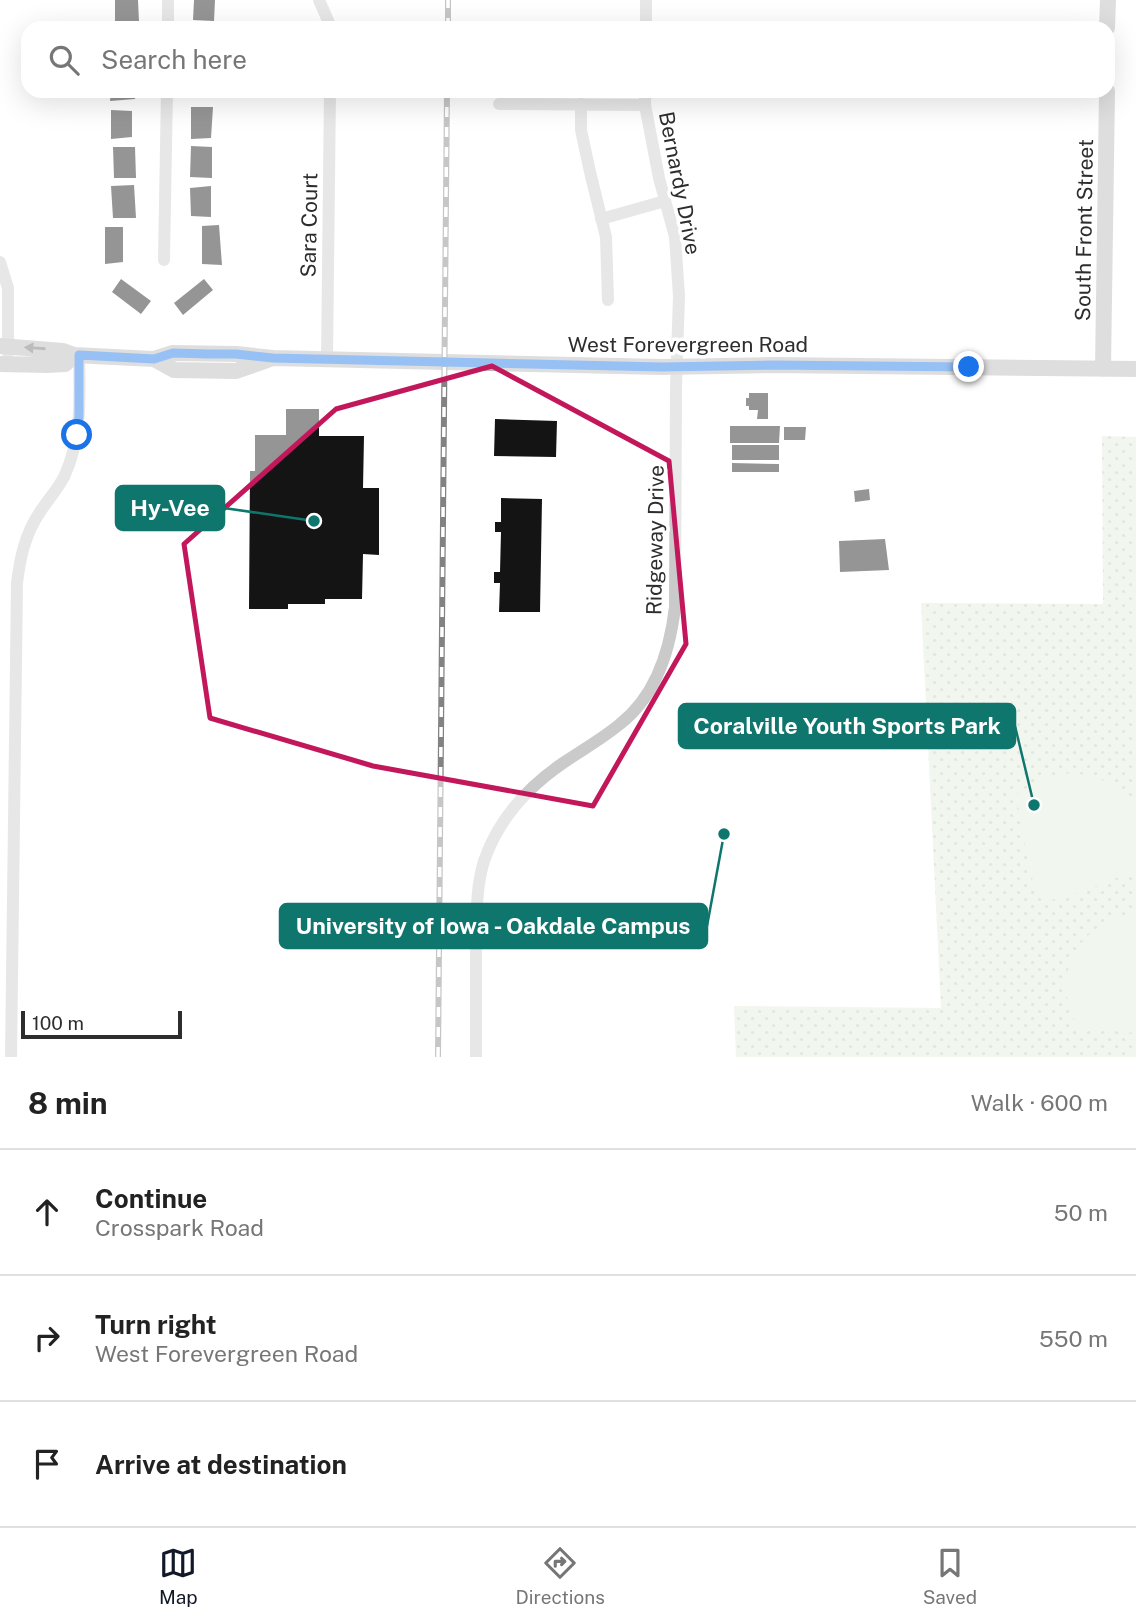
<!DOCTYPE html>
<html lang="en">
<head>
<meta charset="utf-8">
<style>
  body { margin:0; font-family:"Public Sans",sans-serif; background:#f2f2f2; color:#222 }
  .scale { position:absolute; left:21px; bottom:18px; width:161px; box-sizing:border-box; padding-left:7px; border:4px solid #2d2d2d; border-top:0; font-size:19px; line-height:24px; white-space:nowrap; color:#2d2d2d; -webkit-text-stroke:5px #fff; paint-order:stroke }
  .stop { position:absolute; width:21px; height:21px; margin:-16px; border:5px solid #1a73e8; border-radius:50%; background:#fff }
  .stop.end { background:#1a73e8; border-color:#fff; box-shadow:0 2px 7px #0008 }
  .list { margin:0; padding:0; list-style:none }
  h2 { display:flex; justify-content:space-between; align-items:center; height:91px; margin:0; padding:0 28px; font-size:30px }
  h2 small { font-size:23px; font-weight:400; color:#767676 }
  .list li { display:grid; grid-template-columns:46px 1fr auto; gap:21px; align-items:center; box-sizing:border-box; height:126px; padding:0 28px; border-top:2px solid #e0e0e0 }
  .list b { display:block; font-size:26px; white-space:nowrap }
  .list p { margin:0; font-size:23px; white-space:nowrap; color:#767676 }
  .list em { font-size:23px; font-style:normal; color:#767676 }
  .icon { flex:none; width:38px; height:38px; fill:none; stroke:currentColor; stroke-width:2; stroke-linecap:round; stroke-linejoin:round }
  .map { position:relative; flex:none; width:1136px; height:1057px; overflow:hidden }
  .search { position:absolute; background:#fff; box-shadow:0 7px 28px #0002; left:21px; right:21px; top:21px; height:77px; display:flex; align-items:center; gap:18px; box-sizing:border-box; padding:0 24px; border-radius:21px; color:#767676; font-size:26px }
  .sheet { height:469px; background:#fff }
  nav { display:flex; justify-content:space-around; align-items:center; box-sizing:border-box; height:98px; border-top:2px solid #e0e0e0; background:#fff; font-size:19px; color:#767676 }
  nav a { display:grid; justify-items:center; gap:4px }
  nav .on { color:#111827 }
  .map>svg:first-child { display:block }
</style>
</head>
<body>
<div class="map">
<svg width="1136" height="1057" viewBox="0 0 1136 1057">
  <defs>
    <pattern id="grass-dots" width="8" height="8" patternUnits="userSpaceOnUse" patternTransform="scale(1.75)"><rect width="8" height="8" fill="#e1ebd9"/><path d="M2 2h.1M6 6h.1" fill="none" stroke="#c1cabb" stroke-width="1.8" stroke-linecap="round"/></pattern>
  </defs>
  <rect width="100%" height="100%" fill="#fff"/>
  <path fill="url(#grass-dots)" d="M1102 436 1136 437V1057H736L734 1006 941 1008 921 603 1103 604Z"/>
  <path fill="#e1ebd9" d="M1074 773C1098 776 1124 785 1135 809 1136 816 1136 859 1136 870L1084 891 1048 901 1036 895 1027 856 1016 795C1039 779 1047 775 1074 773Z
    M1136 913V1033L1078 1028C1073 1018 1069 1008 1067 997 1062 970 1077 940 1100 926 1111 919 1123 916 1136 913Z"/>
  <path fill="#141414" d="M115 0H138L139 22 115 21Z
    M194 0H215L214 21 193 20Z
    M111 91H136L135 99 110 101Z
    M192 91H215V98H192Z
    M191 107H213L211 138 191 139Z
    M111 110 132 111V137L111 139Z
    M191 146 212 147V178L190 177Z
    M113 147H135L136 178H114Z
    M134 185 136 218H113L111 186Z
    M211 186V217L191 216 190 188Z
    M219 225 222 265 202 264V226Z
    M105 227H123V262L105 264Z
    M121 279 151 301 141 314 112 292Z
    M204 279 213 290 183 315 174 303Z
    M749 393H768V419H757L758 410H749V406H746V398H749Z
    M286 409H319V436H364L363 488H379V555L363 554 362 599H325V604H288V609H249L250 471H255V435H286Z
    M495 419 557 421 556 457 494 456Z
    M730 426H780L779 443H730Z
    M784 427H806L805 440H784Z
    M732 445H779V460H732Z
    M732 463 779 464V472H732Z
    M869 489 870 500 855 502 854 491Z
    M501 498 542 499 540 612H499L500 583H494V572H500L501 532H495V522H501Z
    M885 539 889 570 840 572 839 541Z"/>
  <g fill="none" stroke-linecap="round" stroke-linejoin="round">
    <path stroke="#cacaca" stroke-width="12" d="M319 0 330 25V28
      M168 28V0
      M646 28V0
      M499 104 645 105
      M581 104V130L590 172 606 237 608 300
      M601 219 665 201
      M164 260 167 91
      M0 262 8 288V353
      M327 359 330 91
      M11 1057 17 583C20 558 25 534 40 512 47 501 57 490 64 477 82 439 80 396 79 355
      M476 1057C476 1022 476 986 476 951 477 921 475 890 484 861 498 820 528 787 563 763 582 750 602 739 620 724 656 696 670 650 675 607L676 387 679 296 675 237 659 178 645 105V91"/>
    <path stroke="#b7b7b7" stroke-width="16" d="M1107 28 1108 0
      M0 346 63 351 74 355 65 364 47 365 0 364
      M173 353 236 354 273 358 236 371 174 370 154 359Z
      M74 355 154 359
      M273 358 662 367 772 365 1136 369
      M1103 369 1107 91"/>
    <g stroke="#828282" stroke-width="6">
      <path id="rail" d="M448 28V0
        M438 1057 447 91"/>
    </g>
    <use href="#rail" stroke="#fff" stroke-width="3.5" stroke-dasharray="10" stroke-linecap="butt"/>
  </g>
  <defs><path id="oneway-solid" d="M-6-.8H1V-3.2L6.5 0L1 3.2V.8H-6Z" transform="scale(1.75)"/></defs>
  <use fill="#6b6b6b" href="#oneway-solid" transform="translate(35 348) rotate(-176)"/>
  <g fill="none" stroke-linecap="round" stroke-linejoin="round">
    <path stroke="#1a73e8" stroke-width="9" d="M77 435 79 416V355L154 359 173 353 209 354H236L273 358 662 367 772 365 969 367"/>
  </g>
  <path d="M0 0H1136V1057H0ZM492 366 669 461 686 644 593 806 373 766 210 718 184 544 336 409Z" fill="#fff" fill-opacity=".55" fill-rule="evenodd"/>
  <path fill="none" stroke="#c2185b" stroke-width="5" stroke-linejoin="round" d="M492 366 669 461 686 644 593 806 373 766 210 718 184 544 336 409Z"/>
  <g text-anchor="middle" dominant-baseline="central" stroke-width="7" stroke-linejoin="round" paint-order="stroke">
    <g font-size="21" fill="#2d2d2d" stroke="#fff">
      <text transform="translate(680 183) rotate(79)">Bernardy Drive</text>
      <text transform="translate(309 225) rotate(-89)">Sara Court</text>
      <text transform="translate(1084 230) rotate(-89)">South Front Street</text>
      <text x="688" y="344">West Forevergreen Road</text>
      <text transform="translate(655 540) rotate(-89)">Ridgeway Drive</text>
    </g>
  </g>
  <path fill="none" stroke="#0f766e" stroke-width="2.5" d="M314 521L224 508M1034 805L1015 726M724 834L707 926"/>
  <g fill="#0f766e" stroke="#fff" stroke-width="2.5">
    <circle cx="314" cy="521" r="7"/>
    <circle cx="1034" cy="805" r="7"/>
    <circle cx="724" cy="834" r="7"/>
  </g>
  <g fill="#0f766e" stroke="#0f766e" stroke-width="2.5">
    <rect x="116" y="486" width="108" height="44" rx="7"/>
    <rect x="679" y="704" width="336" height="44" rx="7"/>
    <rect x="280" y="904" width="427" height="44" rx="7"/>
  </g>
  <g font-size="23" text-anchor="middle" font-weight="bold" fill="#fff">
    <text x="170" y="516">Hy-Vee</text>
    <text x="847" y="734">Coralville Youth Sports Park</text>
    <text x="493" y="934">University of Iowa - Oakdale Campus</text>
  </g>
</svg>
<div class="scale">100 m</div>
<div class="stop" style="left:77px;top:435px"></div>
<div class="stop end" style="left:969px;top:367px"></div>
<div class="search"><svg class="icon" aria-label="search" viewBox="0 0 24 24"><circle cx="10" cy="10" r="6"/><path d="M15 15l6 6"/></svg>Search here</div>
</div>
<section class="sheet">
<h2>8 min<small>Walk · 600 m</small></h2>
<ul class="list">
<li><svg class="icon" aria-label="ahead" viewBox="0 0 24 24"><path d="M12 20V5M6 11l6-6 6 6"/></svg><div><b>Continue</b><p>Crosspark Road</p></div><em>50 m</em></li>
<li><svg class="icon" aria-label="right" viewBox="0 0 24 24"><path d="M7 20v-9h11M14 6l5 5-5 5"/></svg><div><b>Turn right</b><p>West Forevergreen Road</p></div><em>550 m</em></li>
<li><svg class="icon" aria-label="arrive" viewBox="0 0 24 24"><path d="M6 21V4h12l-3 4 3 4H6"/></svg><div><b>Arrive at destination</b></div></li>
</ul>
</section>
<nav>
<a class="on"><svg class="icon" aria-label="map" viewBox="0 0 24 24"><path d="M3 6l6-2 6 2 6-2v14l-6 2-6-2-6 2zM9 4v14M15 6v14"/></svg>Map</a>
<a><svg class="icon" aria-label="directions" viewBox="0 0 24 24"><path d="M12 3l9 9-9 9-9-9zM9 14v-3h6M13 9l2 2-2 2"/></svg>Directions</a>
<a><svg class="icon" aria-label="saved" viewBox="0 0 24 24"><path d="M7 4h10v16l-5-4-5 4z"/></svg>Saved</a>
</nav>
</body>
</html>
